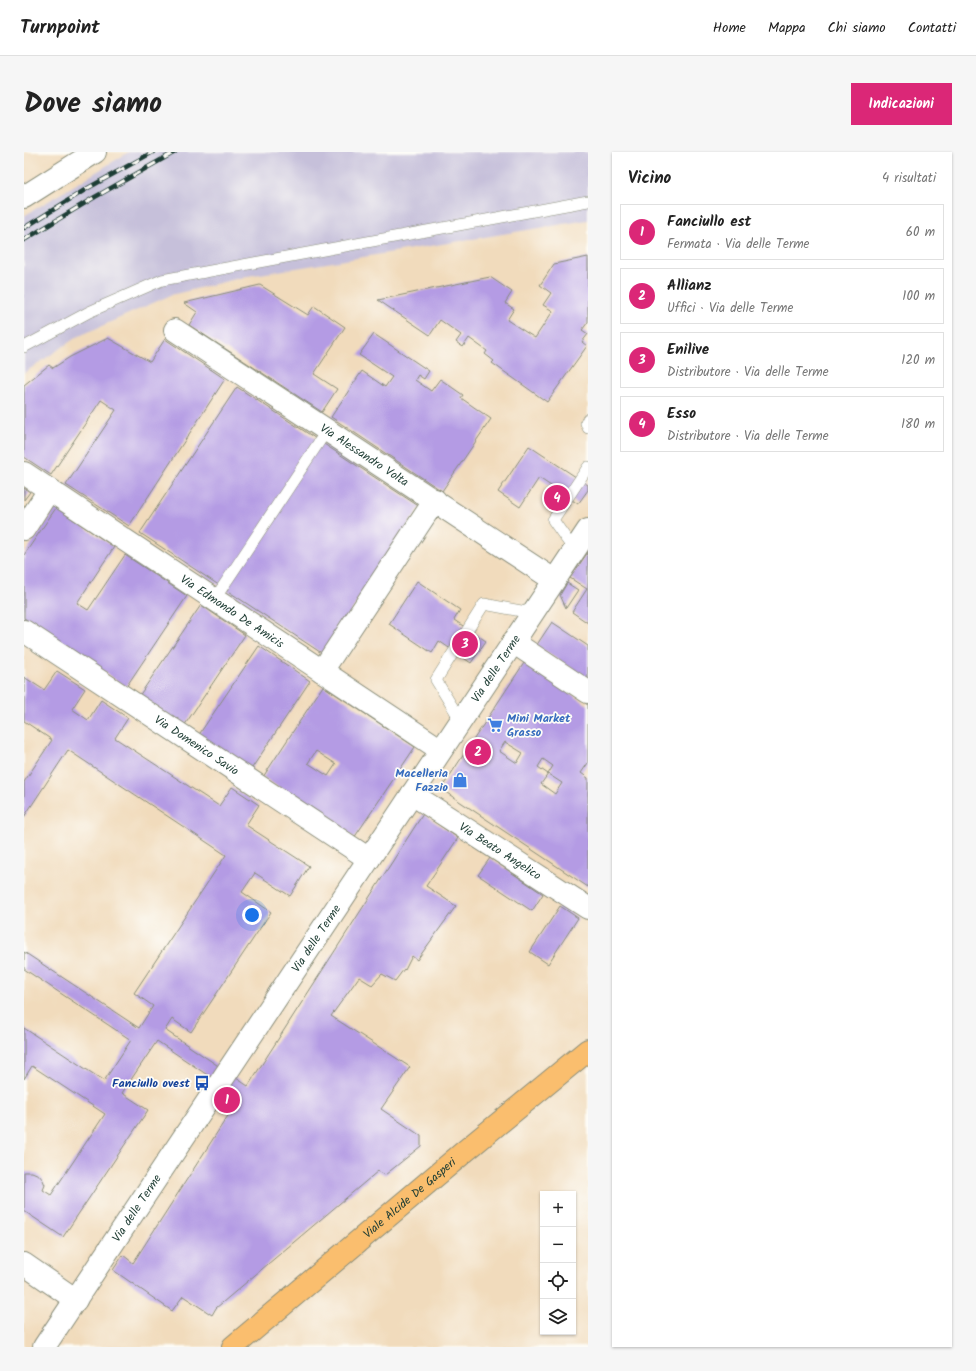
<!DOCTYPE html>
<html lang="it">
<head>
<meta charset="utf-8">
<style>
  body { margin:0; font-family:Kalam,sans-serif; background:#f6f6f6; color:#222 }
  .controls { position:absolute; right:12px; bottom:12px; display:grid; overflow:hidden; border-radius:0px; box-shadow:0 1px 3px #0004 }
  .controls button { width:36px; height:36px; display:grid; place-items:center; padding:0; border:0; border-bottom:1px solid #e0e0e0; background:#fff; color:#222; font:20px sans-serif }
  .you { position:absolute; left:228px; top:763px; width:14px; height:14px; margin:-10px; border:3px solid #fff; border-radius:50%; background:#1a73e8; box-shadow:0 0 0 6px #1a73e833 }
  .badge { display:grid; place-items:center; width:26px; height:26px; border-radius:50%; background:#db2777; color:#fff; font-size:13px; font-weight:700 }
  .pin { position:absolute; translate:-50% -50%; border:2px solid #fff; box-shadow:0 1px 4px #0006 }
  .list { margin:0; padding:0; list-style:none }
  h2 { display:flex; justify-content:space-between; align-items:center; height:52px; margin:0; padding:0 16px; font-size:17px }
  h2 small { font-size:13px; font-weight:400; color:#767676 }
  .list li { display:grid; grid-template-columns:26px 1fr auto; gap:12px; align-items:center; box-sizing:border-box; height:56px; margin:0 8px 8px; padding:0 8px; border:1px solid #e0e0e0; border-radius:0px }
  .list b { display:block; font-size:15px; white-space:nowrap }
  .list p { margin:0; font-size:13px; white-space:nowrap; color:#767676 }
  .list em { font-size:13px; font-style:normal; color:#767676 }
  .icon { flex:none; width:22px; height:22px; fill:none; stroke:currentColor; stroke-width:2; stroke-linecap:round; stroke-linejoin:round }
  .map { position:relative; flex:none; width:564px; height:1195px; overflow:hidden; border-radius:0px }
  header { display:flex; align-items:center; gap:24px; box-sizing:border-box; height:56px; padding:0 20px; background:#fff; border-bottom:1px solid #e0e0e0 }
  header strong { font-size:19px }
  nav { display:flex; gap:22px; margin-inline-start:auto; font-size:14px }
  .intro { display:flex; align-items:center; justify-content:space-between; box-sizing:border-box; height:96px; padding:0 24px }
  h1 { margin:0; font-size:28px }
  .button { padding:10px 18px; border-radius:0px; background:#db2777; color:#fff; font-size:14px; font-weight:700 }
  main { display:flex; gap:24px; padding:0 24px }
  aside { flex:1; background:#fff; border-radius:0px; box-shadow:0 1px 3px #0004 }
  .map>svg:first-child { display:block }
</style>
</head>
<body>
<header>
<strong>Turnpoint</strong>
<nav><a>Home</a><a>Mappa</a><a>Chi siamo</a><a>Contatti</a></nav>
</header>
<div class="intro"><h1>Dove siamo</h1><a class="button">Indicazioni</a></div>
<main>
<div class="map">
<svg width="564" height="1195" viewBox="0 0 564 1195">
  <rect width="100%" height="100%" fill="#fdfcf7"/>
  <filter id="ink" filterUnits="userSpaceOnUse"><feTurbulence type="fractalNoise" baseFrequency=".025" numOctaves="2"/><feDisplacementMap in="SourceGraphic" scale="8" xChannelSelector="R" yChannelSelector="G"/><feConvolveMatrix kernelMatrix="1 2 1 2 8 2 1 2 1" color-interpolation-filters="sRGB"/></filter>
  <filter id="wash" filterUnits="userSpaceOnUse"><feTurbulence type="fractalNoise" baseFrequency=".012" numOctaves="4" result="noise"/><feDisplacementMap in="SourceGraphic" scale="16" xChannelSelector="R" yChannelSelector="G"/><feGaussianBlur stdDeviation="0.9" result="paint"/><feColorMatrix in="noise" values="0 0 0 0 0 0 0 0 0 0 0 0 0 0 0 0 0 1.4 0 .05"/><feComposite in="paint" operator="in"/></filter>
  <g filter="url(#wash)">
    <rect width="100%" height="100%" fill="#f1dbbc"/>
    <path fill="#c6c0da" d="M105 0H564V68L224 124 147 143 53 185 0 221V64Z"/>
    <g id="blocks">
      <path fill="#b49be4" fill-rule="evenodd" d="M564 105V170L558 178 564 182 558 190 563 194 523 250 468 211 470 209 461 202 463 199 445 186 439 195 432 190 437 183 416 168 406 183 354 148 466 125 488 140 481 151 490 157 483 168 511 186 529 159 519 153 527 141 516 133 530 112Z
        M236 133 284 163 290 154 321 175 290 222 313 237 298 260 165 173 173 160 160 151Z
        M350 182 405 219 400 227 394 223 391 228 407 239 416 227 439 243 437 246 467 267 418 339 307 265 338 219 361 235 368 225 335 203Z
        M84 186 126 210 141 187 201 227 105 374 42 333 92 258 77 248 27 323 0 305V233L25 213 29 216 46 205Z
        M213 235 396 355 299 502 116 381Z
        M505 294 564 333V338L554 352 515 326 496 355 474 340Z
        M0 336 6 340 0 348Z
        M32 356 90 395 53 451 64 458 101 403 163 444 102 535 0 466V403Z
        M564 400V471L548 460 563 437 546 426Z
        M393 429 436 458 430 468 462 489 447 511 415 489 408 501 365 472Z
        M543 431 554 438 542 456 536 443Z
        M177 453 221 483 160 574 115 544Z
        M528 470 564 494V527L512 494Z
        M235 494 286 529 226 619 174 584Z
        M500 511 564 553V611L557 621 564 626V735L417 637ZM481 590 499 601 493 611 475 599ZM519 607 529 614 524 622 538 631 531 642 517 632 524 622 514 615Z
        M33 519 61 537 48 557 64 568 77 548 104 566 91 586 195 654 208 635 235 653 222 673 285 714 266 744 231 721 218 740 247 760 167 880 148 867 141 878 224 934 399 662 434 686 402 734 432 754 393 808 388 804 381 818 380 817 371 829 358 822 348 833 335 825 307 864 386 915 357 957 397 984V994L361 1023 354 1019 192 1156 188 1163 159 1144 148 1159 89 1118 99 1103 109 1111 216 945 133 889 98 941 124 958 39 1085 0 1059V1020H8L15 1023 19 1028 21 1033 19 1038 27 1043 81 962 8 914 0 927V876L80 929 107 888 0 817V800L115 876 129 854 110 841 202 703 44 598 0 665V630L28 588 0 569V525L20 538Z
        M299 534 391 595 330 686 239 625ZM292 599 312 612 304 624 284 611Z
        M466 706 519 742 508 759 454 723Z
        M536 754 554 766 524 812 506 800Z"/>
    </g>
  </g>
  <g filter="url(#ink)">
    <use href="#blocks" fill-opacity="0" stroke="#888c78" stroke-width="1"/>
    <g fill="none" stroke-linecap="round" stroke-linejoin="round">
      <g stroke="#888c78" stroke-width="12">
        <path id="service" d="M0 195 65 160 138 128 564 49
          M564 267 562 271 564 276
          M550 398 529 368 564 315
          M190 448 303 278
          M437 569 412 528 460 452 508 461"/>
      </g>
      <g stroke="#888c78" stroke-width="24">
        <g id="minor">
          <path id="s1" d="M151 178 530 428"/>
          <path id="s2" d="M0 321 417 598"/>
          <path d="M0 377 25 338"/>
          <path id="s3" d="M0 479 345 707"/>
          <path d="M489 490 564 540"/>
          <path d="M298 519 411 348"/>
          <path id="s4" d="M388 642 564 756"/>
          <path d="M0 1112 52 1148"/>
        </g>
      </g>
      <g stroke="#888c78" stroke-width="24">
        <g id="tertiary">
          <path d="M0 45 71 0"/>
          <path id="s5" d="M20 1195 564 378"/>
        </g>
      </g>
      <g stroke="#888c78" stroke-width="24">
        <g id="primary">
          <path id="s6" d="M209 1195 440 1000 564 898"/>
        </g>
      </g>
      <use href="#service" stroke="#fff" stroke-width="11"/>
      <use href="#minor" stroke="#fff" stroke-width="22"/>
      <use href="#tertiary" stroke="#fff" stroke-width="22"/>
      <use href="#primary" stroke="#fabe6e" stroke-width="22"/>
      <g stroke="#1f3d34" stroke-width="4.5">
        <path id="rail" d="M0 76 64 36 129 0
          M0 88 71 45 151 0"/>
      </g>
      <use href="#rail" stroke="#fdfcf7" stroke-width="3" stroke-dasharray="9" stroke-linecap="butt"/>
    </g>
  </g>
  <defs>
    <g id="supermarket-bare" transform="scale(1.2)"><path d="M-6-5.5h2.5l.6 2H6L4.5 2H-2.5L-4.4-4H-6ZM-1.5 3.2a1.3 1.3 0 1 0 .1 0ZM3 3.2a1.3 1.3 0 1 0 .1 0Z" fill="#3f7fe0" stroke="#fdfcf7" stroke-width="2.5" paint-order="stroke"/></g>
    <g id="shop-bare" transform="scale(1.2)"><path d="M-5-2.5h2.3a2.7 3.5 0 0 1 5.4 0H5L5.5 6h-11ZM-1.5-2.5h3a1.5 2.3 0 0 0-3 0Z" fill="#3f7fe0" stroke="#fdfcf7" stroke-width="2.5" paint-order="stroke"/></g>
    <g id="bus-bare" transform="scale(1.2)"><path d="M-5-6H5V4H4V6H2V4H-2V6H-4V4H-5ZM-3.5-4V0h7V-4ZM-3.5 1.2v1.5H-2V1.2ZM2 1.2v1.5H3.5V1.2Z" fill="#1a4fb4" stroke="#fdfcf7" stroke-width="2.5" paint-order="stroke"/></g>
  </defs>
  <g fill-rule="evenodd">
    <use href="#supermarket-bare" x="471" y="573"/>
    <use href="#shop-bare" x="436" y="628"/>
    <use href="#bus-bare" x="178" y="931"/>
  </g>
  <g text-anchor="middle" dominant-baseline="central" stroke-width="3.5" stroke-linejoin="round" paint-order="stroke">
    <g font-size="12" fill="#1f3d34" stroke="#fdfcf7">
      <text stroke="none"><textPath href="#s1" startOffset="227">Via Alessandro Volta</textPath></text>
      <text stroke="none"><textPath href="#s2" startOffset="250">Via Edmondo De Amicis</textPath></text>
      <text stroke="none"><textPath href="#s5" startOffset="815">Via delle Terme</textPath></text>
      <text stroke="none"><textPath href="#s3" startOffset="207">Via Domenico Savio</textPath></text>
      <text stroke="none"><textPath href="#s4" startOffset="105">Via Beato Angelico</textPath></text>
      <text stroke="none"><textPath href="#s5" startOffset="491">Via delle Terme</textPath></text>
      <text stroke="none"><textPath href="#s6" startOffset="231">Viale Alcide De Gasperi</textPath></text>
      <text stroke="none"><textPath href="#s5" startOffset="167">Via delle Terme</textPath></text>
    </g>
    <g font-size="12" font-weight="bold" fill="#366cbe" stroke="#fdfcf7" text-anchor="start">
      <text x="483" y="566">Mini Market<tspan x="483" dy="14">Grasso</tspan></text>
      <text x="424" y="621" text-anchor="end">Macelleria<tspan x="424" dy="14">Fazzio</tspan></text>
    </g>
    <g font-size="12" font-weight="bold" fill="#164399" stroke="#fdfcf7" text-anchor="end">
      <text x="166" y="931">Fanciullo ovest</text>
    </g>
  </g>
</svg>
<div class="controls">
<button>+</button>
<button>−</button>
<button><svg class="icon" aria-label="locate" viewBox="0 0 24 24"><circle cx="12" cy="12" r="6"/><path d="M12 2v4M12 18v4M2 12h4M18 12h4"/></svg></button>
<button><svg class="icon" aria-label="layers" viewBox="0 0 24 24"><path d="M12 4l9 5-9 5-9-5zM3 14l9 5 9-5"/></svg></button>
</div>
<div class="you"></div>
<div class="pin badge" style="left:203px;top:948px">1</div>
<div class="pin badge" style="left:454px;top:600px">2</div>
<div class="pin badge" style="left:441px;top:492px">3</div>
<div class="pin badge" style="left:533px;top:346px">4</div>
</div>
<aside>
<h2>Vicino<small>4 risultati</small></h2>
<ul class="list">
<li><span class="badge">1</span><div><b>Fanciullo est</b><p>Fermata · Via delle Terme</p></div><em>60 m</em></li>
<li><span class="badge">2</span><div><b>Allianz</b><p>Uffici · Via delle Terme</p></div><em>100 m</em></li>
<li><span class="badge">3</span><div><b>Enilive</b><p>Distributore · Via delle Terme</p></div><em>120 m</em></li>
<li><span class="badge">4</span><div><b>Esso</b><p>Distributore · Via delle Terme</p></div><em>180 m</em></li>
</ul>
</aside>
</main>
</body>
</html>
